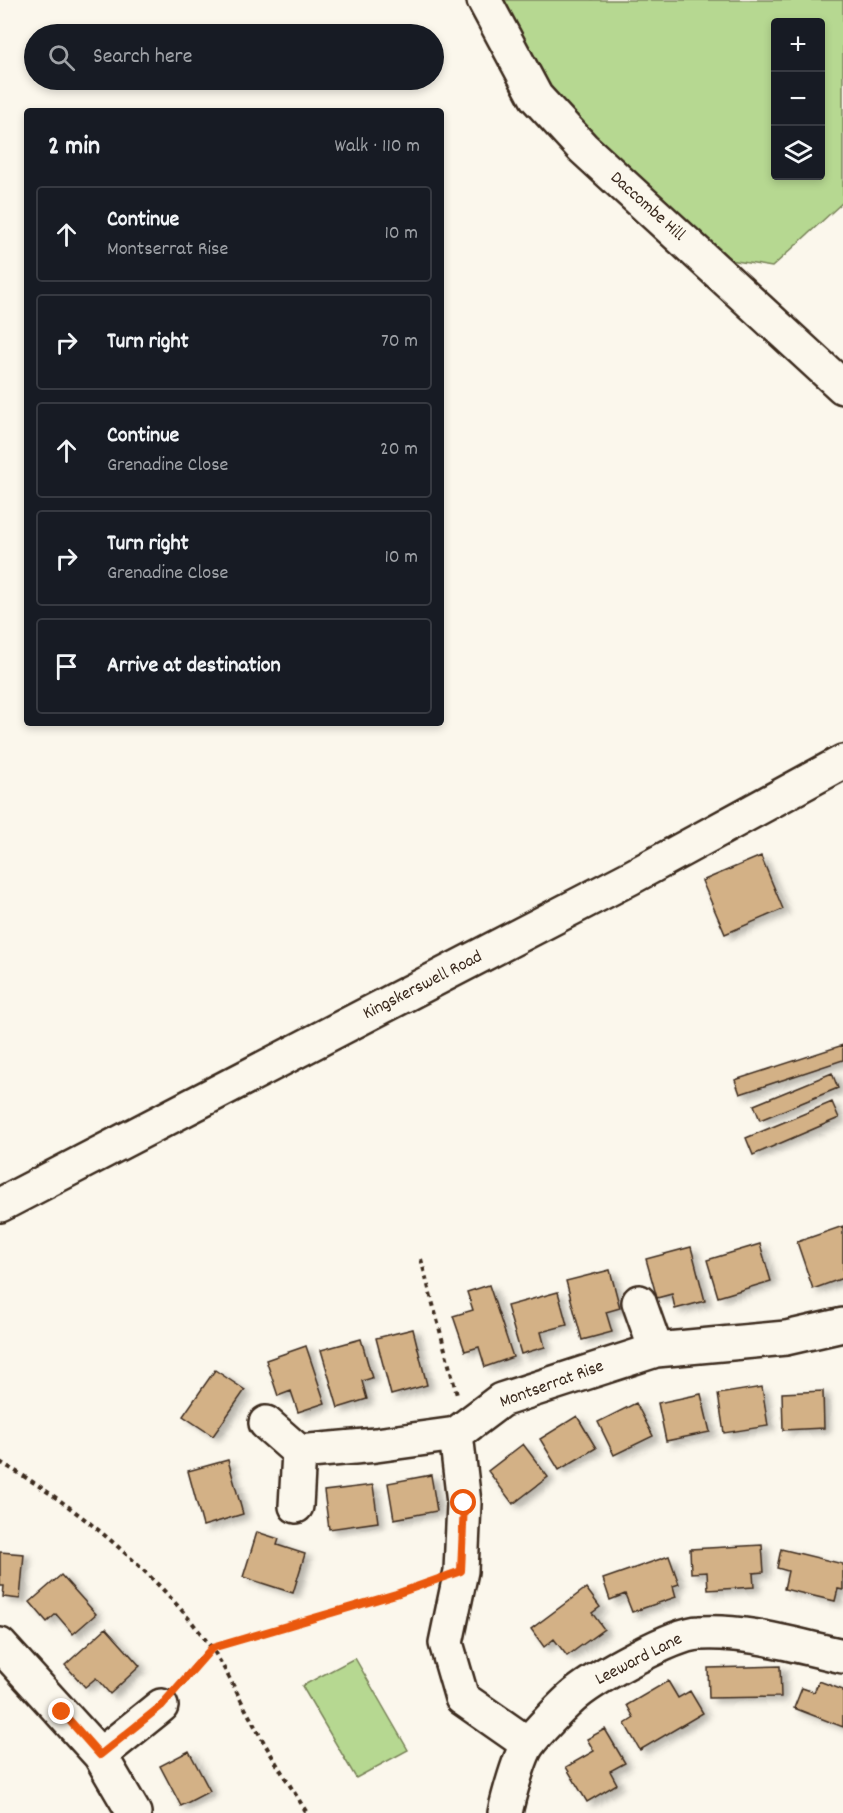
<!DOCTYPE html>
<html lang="en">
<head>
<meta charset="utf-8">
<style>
  body { margin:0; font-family:Dekko,sans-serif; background:#242831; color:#f1f3f6 }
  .controls { position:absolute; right:18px; top:18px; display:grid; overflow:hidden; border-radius:6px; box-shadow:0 3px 9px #0003 }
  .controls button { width:54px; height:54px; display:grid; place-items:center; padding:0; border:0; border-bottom:2px solid #363941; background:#171b24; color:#f1f3f6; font:30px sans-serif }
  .stop { position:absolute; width:18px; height:18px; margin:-14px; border:4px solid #ea580c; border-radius:50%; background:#fff }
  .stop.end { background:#ea580c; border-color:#fff; box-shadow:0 2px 6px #0008 }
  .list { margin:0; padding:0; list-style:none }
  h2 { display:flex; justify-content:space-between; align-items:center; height:78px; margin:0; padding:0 24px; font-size:26px }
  h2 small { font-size:20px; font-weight:400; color:#9ea1a6 }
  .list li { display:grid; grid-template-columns:39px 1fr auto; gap:18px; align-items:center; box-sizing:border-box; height:96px; margin:0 12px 12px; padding:0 12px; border:2px solid #363941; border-radius:6px }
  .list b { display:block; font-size:22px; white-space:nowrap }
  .list p { margin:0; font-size:20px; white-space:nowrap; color:#9ea1a6 }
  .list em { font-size:20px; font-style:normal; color:#9ea1a6 }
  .icon { flex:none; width:33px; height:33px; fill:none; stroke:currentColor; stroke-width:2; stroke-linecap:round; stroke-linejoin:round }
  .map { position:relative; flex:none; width:843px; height:1813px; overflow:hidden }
  .search { position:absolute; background:#171b24; box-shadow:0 3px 9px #0003; left:24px; top:24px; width:420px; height:66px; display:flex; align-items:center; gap:15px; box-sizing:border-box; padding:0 21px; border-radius:33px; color:#9ea1a6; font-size:22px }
  .panel { position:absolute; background:#171b24; box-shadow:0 3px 9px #0003; left:24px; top:108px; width:420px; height:618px; border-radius:6px }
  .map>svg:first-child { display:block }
</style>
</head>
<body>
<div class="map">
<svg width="843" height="1813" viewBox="0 0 843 1813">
  <defs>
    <filter id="shadow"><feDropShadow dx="6" dy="4" stdDeviation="3" flood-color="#0004"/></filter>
  </defs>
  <rect width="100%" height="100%" fill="#fbf7ec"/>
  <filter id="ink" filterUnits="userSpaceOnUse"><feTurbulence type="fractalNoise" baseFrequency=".0167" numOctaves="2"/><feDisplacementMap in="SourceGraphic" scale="12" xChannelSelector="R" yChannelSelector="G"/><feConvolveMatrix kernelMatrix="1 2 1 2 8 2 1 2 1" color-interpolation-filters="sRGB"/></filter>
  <g filter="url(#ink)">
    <path fill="#b6d891" stroke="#788158" stroke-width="1.5" fill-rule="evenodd" d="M497 0H843V202L772 267 730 260 606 154 561 107ZM776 22H820V176H776Z
      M355 1658 408 1750 356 1778 302 1686Z"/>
    <path fill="#d3b186" stroke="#3b2a1e" stroke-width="1.5" filter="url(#shadow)" d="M761 856 783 909 725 934 702 881Z
      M843 1045V1060L740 1094 735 1080Z
      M832 1073 838 1088 760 1120 754 1105Z
      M832 1102 839 1118 753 1155 746 1138Z
      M843 1226V1278L813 1289 797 1242Z
      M760 1244 771 1281 718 1297 707 1260Z
      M691 1247 705 1301 675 1309 672 1294 657 1298 646 1259Z
      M610 1270 620 1308 606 1312 612 1332 582 1340 566 1281Z
      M489 1285 513 1357 485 1367 479 1347 465 1351 453 1316 473 1310 467 1292Z
      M558 1292 567 1325 541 1332 545 1347 521 1354 507 1306Z
      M413 1329 427 1385 391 1395 376 1338Z
      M361 1339 372 1378 362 1381 367 1399 338 1408 321 1350Z
      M306 1346 325 1403 298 1412 291 1391 278 1396 266 1360Z
      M215 1370 245 1390 213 1436 183 1416Z
      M762 1387 768 1426 724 1433 718 1394Z
      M823 1391 824 1428 783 1430 782 1393Z
      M701 1394 710 1432 666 1441 658 1403Z
      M636 1403 653 1436 614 1455 598 1422Z
      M577 1416 596 1448 559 1470 540 1439Z
      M523 1444 548 1477 513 1504 488 1471Z
      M228 1460 243 1514 203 1526 188 1471Z
      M431 1475 437 1511 394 1519 388 1483Z
      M373 1485 378 1522 329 1529 324 1491Z
      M257 1532 279 1539 277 1545 305 1554 293 1593 243 1577Z
      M762 1545 764 1572 753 1573 754 1587 708 1590 707 1572 691 1573 690 1549Z
      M781 1549 843 1564V1590L838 1589 835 1601 784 1589 788 1571 777 1568Z
      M0 1552 24 1554 20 1599 3 1597 4 1586H0Z
      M669 1556 679 1584 673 1586 676 1597 632 1612 625 1594 610 1600 603 1579Z
      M61 1575 96 1614 73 1634 56 1614 47 1622 30 1602Z
      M586 1588 600 1607 592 1613 604 1629 567 1656 554 1639 544 1647 531 1629Z
      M106 1628 140 1666 110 1694 96 1678 85 1687 65 1665Z
      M780 1666 781 1697 709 1698 708 1668Z
      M668 1681 678 1698 690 1691 703 1713 640 1750 625 1724 634 1718 627 1705Z
      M819 1681 843 1690V1727L794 1708 802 1688 814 1692Z
      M605 1729 625 1763 610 1771 617 1784 587 1802 566 1767 594 1751 587 1739Z
      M189 1751 210 1791 181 1806 160 1766Z"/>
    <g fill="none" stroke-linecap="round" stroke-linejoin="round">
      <g stroke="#3b2a1e" stroke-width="38">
        <path id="street" d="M484 0 536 97 583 148 843 387
          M0 1205 630 878 843 762
          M639 1302 656 1350
          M266 1423 299 1452 376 1445 456 1434
          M296 1506 299 1452
          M0 1645 100 1755 134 1813
          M528 1744 462 1698 446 1643 461 1571 464 1503 456 1434 501 1400 656 1350 786 1338 843 1325
          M100 1755 161 1706
          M505 1813C508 1798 520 1755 528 1744 537 1732 565 1703 576 1694 597 1677 673 1634 699 1633 747 1630 796 1646 843 1656"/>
      </g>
      <path stroke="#3b2a1e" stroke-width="4" stroke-dasharray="4.5 4.5" stroke-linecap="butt" d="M421 1259 457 1395
        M0 1462C76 1505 160 1576 211 1647 226 1669 238 1696 251 1719 268 1751 288 1782 307 1813
        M181 1683 211 1648 396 1594 426 1583"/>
      <use href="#street" stroke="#fbf7ec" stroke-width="33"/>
    </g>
  </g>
  <g fill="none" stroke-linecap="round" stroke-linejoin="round" filter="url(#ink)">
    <path stroke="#ea580c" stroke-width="8" d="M62 1712 100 1755 161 1706 212 1648 396 1594 461 1571 464 1503"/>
  </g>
  <g text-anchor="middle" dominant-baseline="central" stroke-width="4.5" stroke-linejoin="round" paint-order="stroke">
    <g font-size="18" fill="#3b2a1e" stroke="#fbf7ec">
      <text transform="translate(647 207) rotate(42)">Daccombe Hill</text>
      <text transform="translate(423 986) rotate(-27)">Kingskerswell Road</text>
      <text transform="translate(552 1385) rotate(-20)">Montserrat Rise</text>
      <text transform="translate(639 1660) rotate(-27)">Leeward Lane</text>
    </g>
  </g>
</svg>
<div class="controls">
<button>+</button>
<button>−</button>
<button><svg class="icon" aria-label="layers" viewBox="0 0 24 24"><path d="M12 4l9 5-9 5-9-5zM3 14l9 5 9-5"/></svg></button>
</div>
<div class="stop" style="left:464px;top:1503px"></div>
<div class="stop end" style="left:62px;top:1712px"></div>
<div class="search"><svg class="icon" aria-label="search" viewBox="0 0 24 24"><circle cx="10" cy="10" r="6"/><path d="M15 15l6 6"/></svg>Search here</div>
<section class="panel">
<h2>2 min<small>Walk · 110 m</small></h2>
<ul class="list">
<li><svg class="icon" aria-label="ahead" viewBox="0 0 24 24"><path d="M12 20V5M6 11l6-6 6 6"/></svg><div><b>Continue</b><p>Montserrat Rise</p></div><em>10 m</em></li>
<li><svg class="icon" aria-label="right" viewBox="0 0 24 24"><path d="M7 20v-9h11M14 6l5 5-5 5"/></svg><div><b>Turn right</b></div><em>70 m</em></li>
<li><svg class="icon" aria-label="ahead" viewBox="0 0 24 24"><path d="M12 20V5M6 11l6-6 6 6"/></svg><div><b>Continue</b><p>Grenadine Close</p></div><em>20 m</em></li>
<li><svg class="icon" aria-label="right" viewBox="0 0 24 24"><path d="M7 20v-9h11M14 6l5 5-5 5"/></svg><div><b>Turn right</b><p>Grenadine Close</p></div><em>10 m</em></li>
<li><svg class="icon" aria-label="arrive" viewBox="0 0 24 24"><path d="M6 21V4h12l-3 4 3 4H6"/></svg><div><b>Arrive at destination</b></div></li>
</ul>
</section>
</div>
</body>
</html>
